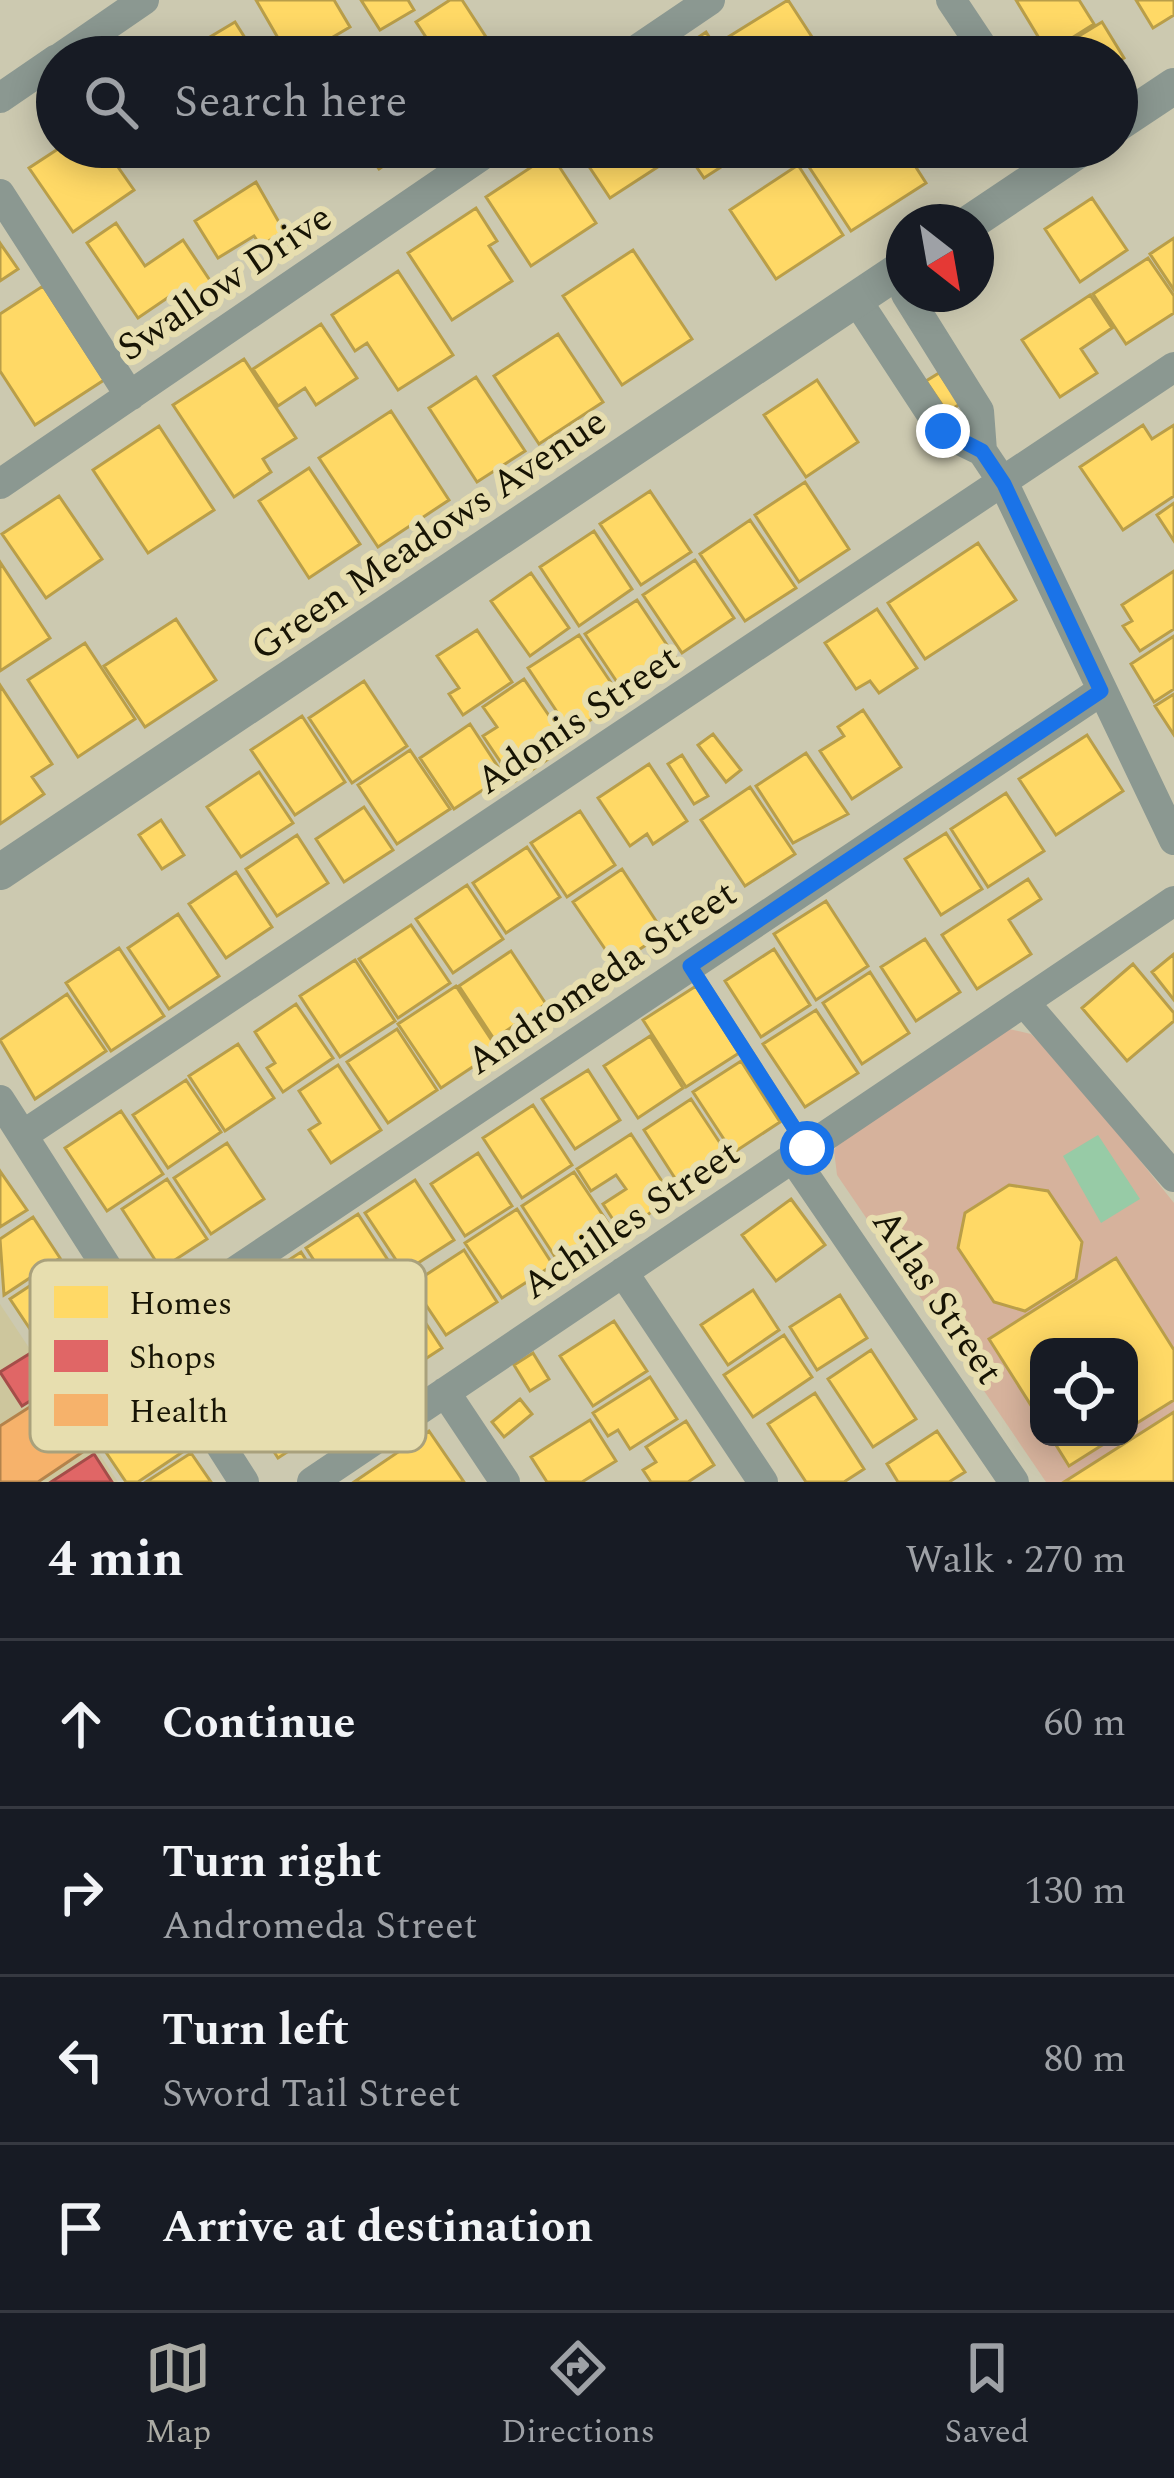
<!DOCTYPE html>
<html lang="en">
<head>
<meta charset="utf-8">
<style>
  body { margin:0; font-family:Spectral,serif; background:#242831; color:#f1f3f6 }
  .controls { position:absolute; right:36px; bottom:36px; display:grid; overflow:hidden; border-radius:24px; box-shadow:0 6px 30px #0003 }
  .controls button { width:108px; height:108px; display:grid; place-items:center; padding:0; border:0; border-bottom:3px solid #363941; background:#171b24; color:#f1f3f6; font:60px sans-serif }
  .compass { position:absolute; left:886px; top:204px; width:108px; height:108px; border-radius:50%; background:#171b24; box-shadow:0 6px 30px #0003; rotate:149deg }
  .stop { position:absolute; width:36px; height:36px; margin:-27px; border:9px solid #1a73e8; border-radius:50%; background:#fff }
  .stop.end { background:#1a73e8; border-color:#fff; box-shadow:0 3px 12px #0008 }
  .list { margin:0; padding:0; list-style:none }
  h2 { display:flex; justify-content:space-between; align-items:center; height:156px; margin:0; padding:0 48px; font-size:51px }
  h2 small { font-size:39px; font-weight:400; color:#9ea1a6 }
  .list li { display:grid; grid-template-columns:78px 1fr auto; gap:36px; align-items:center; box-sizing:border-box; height:168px; padding:0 48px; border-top:3px solid #363941 }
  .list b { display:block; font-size:45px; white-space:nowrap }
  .list p { margin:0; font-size:39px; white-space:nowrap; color:#9ea1a6 }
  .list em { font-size:39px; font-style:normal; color:#9ea1a6 }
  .icon { flex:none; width:66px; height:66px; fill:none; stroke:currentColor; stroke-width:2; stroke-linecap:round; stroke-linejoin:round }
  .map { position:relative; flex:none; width:1174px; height:1482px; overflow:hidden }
  .search { position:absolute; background:#171b24; box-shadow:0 6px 30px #0003; left:36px; right:36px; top:36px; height:132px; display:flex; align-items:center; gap:30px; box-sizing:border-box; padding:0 42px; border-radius:66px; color:#9ea1a6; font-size:45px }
  .sheet { height:828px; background:#171b24 }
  nav { display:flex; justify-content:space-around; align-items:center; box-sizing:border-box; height:168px; border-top:3px solid #363941; background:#171b24; font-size:33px; color:#9ea1a6 }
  nav a { display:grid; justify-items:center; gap:6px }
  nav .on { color:#ababa4 }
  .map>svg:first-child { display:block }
</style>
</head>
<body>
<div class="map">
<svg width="1174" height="1482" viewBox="0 0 1174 1482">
  <rect width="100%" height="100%" fill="#ccc9b0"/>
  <path fill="#cdc69d" d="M0 1304 118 1482H0Z"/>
  <path fill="#d6b29c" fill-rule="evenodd" d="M1009 1029 1031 1034 1066 1068 1174 1203V1482H1046L837 1175 834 1150 841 1140ZM1039 1347H1129V1437H1039Z"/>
  <path fill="#97cba6" d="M1098 1135 1140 1199 1101 1223 1063 1156Z"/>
  <path fill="#ffd966" stroke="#b99e49" stroke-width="3" d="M256 0H334L350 27 299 57H289Z
    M361 0H408L414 10 380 30Z
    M450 0H462L499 57H439L416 22Z
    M788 0 825 57H737L725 39Z
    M1016 0H1079L1094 24 1048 53Z
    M1136 0H1174V15L1153 28Z
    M235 22 257 57H178V56Z
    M1102 22 1124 58 1117 62V57L1046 56Z
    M706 32 722 57H669Z
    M61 147H104L134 190 73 232 29 168Z
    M130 147H173L142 166Z
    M363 147H411L379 169Z
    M576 147H666L673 157 610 198Z
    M683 147H752L704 178Z
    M796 147H903L926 183 851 231Z
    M551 154 596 223 531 266 486 197Z
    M798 165 843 235 776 279 730 210Z
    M256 182 284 231 261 246 254 236 218 258 195 221Z
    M1092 198 1127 250 1080 282 1045 229Z
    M476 208 497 241 489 246 512 281 452 320 408 253Z
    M116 223 145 266 183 240 213 285 184 304 176 292 138 318 87 243Z
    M1174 238V290L1150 254Z
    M0 243 18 269 0 281Z
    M633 250 692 339 622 385 563 296Z
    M1148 258 1174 296V313L1126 344 1093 294Z
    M398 271 453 355 398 390 367 343 355 351 332 315Z
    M43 286 104 380 35 425 0 371V314Z
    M1090 295 1112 328 1081 349 1097 373 1060 397 1022 340Z
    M321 324 357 378 316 405 305 388 278 406 253 369Z
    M558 334 603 402 539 444 494 376Z
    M244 359 296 438 263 459 271 472 234 497 173 405Z
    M939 373 960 404 947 412 926 381Z
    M476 377 525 451 477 482 429 408Z
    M817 380 858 442 806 477 764 415Z
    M391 411 449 500 378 547 319 458Z
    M1143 425 1152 439 1174 425V496L1123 530 1080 467Z
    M159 426 214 510 148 553 93 470Z
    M309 468 360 544 309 578 259 501Z
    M805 482 849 549 799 582 755 515Z
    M650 491 691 552 641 585 600 524Z
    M59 496 102 559 46 598 2 534Z
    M1174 503V541L1157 515Z
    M750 520 796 588 745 621 700 554Z
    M594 531 632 589 579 626 540 567Z
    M978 543 1016 600 925 659 888 603Z
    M695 560 734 618 682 653 643 595Z
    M0 562 50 638 0 671Z
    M1174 571V629L1140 651 1123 626 1132 621 1122 605Z
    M531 573 569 628 530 656 491 601Z
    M637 600 677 660 625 694 585 634Z
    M877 609 917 668 879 693 870 681 856 689 825 643Z
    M176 619 216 680 145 727 104 666Z
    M477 630 512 682 463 715 449 694 459 688 437 656Z
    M579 635 622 699 571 733 528 668Z
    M1174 636V689L1154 702 1131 664Z
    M85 643 135 719 78 757 28 680Z
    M524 679 569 745 514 782 483 736 497 727 483 707Z
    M364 681 407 746 352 783 309 718Z
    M0 685 52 764 32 777 44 794 0 824Z
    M1174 694V735L1155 706Z
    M863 710 901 767 852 799 820 751 844 736 838 727Z
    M302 716 345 782 295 815 251 750Z
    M470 724 504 776 454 809 420 758Z
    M713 734 741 770 726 782 698 745Z
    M1087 735 1123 791 1056 835 1019 779Z
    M410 750 450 809 397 844 358 785Z
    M806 753 848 814 793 843 756 786Z
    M682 755 708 796 694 804 668 764Z
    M649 764 687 821 653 844 647 834 630 846 598 798Z
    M259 772 293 823 241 857 207 807Z
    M750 787 795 854 745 886 701 820Z
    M1006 793 1044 851 988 887 951 829Z
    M364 807 393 850 344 882 316 839Z
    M580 811 615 865 567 897 531 843Z
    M161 820 184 855 162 869 139 835Z
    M946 833 982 889 941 915 905 859Z
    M297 835 328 883 277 916 246 869Z
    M527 847 560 897 506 933 473 883Z
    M622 869 664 933 616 965 573 902Z
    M236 872 272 927 226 958 189 904Z
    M1028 879 1041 899 1009 920 1031 954 977 989 942 935Z
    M467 885 503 939 453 973 416 919Z
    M826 901 868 966 816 1000 774 934Z
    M178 914 219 976 169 1009 128 948Z
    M411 925 450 983 398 1018 359 959Z
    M925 939 960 992 916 1021 881 967Z
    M119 948 164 1016 111 1051 66 983Z
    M774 949 810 1005 761 1037 725 981Z
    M511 951 546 1004 494 1039 459 986Z
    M1174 954V1000L1152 972Z
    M355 960 395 1021 340 1057 300 996Z
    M1133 964 1174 1013V1021L1127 1061 1082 1008Z
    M870 972 909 1033 862 1064 823 1003Z
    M456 986 498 1050 441 1088 398 1024Z
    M696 986 739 1053 686 1087 643 1020Z
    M67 994 106 1051 35 1099 0 1040Z
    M296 1004 333 1058 283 1092 267 1068 275 1063 255 1032Z
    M816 1010 858 1073 805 1107 763 1044Z
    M397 1029 437 1090 388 1123 347 1062Z
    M650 1036 683 1088 638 1118 604 1066Z
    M238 1044 274 1098 225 1131 189 1076Z
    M741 1061 780 1122 733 1153 693 1092Z
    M338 1065 381 1130 331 1163 309 1130 320 1123 299 1091Z
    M588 1070 620 1120 575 1149 542 1099Z
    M186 1080 221 1132 168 1168 133 1115Z
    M691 1099 728 1155 680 1186 644 1130Z
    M533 1105 572 1165 522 1198 483 1138Z
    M121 1111 163 1174 107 1211 65 1148Z
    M631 1134 673 1198 621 1232 603 1204 626 1189 616 1175 591 1191 577 1169Z
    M227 1143 264 1199 211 1234 174 1178Z
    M478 1153 512 1206 465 1236 431 1184Z
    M0 1171 27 1210 0 1227Z
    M574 1172 612 1229 559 1263 522 1206Z
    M167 1179 207 1239 161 1269 122 1209Z
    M415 1180 454 1240 404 1272 365 1213Z
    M1009 1185 1048 1191 1082 1242 1076 1279 1025 1311 994 1302 958 1248 965 1213Z
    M791 1199 825 1245 776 1281 742 1235Z
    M517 1209 553 1265 502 1298 465 1243Z
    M358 1214 401 1280 349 1314 306 1248Z
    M33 1217 60 1258 4 1295 0 1239Z
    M464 1250 497 1302 446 1335 412 1284Z
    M301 1252 344 1319 292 1353 249 1286Z
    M1116 1258 1174 1350V1400L1129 1428V1347H1039V1418L989 1339Z
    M63 1264 91 1306 38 1341 10 1299Z
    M402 1287 442 1348 390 1382 350 1320Z
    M753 1290 779 1330 728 1365 701 1325Z
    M840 1295 867 1338 817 1370 790 1327Z
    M614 1321 647 1371 593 1406 560 1356Z
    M784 1335 812 1377 753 1417 724 1375Z
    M871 1350 916 1419 873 1447 828 1379Z
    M533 1353 549 1379 530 1391 514 1365Z
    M291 1365 330 1424 278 1458 240 1399Z
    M650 1377 677 1419 630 1449 618 1430 608 1436 593 1413Z
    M815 1393 864 1469 844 1482H806L768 1424Z
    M520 1399 532 1414 504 1437 492 1422Z
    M159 1406 187 1449 138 1482H126L101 1445Z
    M1174 1412V1482H1064Z
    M590 1420 616 1461 582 1482H547L531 1457Z
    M686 1421 714 1465 688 1482H651L643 1470 656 1462 646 1447Z
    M429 1431 464 1482H354Z
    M937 1431 965 1472 949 1482H898L887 1464Z
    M1051 1437H1115L1069 1466Z
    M191 1453 211 1482H146Z"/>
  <path fill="#e06666" stroke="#a44d49" stroke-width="3" d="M29 1354 51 1388 22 1406 0 1372Z
    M94 1454 112 1482H51Z"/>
  <path fill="#f6b26b" stroke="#b3834c" stroke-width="3" d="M50 1394 87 1449 38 1482H0V1426Z"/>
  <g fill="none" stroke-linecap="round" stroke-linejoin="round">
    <path stroke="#8b9891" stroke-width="15" d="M690 966 807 1148"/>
    <path stroke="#8b9891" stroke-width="30" d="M951 0 989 57
      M61 57 144 0
      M626 57 710 0
      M0 98 57 59
      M0 194 130 396
      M906 294 979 411 982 451 1004 484 1174 840
      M856 299 943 432 982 451
      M0 484 494 147
      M1024 1002 1174 1177
      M0 1100 244 1482
      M23 1135 1174 367
      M793 1158 1014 1482
      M623 1272 763 1482
      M146 1331 1101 691
      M445 1392 505 1482
      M312 1482 1174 901"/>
    <path stroke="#8b9891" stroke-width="36" d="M1117 124 1174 86
      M971 222 1083 147
      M0 872 904 267"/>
  </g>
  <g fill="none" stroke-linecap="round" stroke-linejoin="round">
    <path stroke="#1a73e8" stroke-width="15" d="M807 1148 690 966 1101 691 1004 484 982 451 943 431"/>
  </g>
  <g text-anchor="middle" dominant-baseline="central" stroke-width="12" stroke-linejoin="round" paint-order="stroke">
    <g font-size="39" fill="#171404" stroke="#e7deaf">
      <text transform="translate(225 283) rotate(-34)">Swallow Drive</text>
      <text transform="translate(429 535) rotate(-34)">Green Meadows Avenue</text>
      <text transform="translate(578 720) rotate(-34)">Adonis Street</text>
      <text transform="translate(602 978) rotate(-34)">Andromeda Street</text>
      <text transform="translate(631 1220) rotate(-34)">Achilles Street</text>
      <text transform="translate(937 1297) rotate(56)">Atlas Street</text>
    </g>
  </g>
  <rect x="30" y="1260" width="396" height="192" rx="18" fill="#e7deaf" stroke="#a9a17c" stroke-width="3"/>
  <rect x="54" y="1286" width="54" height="32" fill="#ffd966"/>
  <rect x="54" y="1340" width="54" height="32" fill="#e06666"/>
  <rect x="54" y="1394" width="54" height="32" fill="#f6b26b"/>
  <g font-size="33" fill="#171404">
    <text x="129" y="1314">Homes</text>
    <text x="129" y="1368">Shops</text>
    <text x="129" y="1422">Health</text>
  </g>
</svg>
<div class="controls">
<button><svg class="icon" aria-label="locate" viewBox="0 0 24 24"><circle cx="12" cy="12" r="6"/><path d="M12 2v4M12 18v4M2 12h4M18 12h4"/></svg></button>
</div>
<svg class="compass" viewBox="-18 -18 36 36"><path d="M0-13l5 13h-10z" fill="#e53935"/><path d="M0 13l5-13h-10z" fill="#9ea1a6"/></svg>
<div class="stop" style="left:807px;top:1148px"></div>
<div class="stop end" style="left:943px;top:431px"></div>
<div class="search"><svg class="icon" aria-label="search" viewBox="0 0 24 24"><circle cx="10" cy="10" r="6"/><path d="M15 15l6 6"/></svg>Search here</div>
</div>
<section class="sheet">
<h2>4 min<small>Walk · 270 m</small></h2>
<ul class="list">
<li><svg class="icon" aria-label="ahead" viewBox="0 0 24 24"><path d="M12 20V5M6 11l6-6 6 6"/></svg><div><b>Continue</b></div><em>60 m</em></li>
<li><svg class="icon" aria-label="right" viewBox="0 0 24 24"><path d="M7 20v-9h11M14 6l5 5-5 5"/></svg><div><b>Turn right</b><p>Andromeda Street</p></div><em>130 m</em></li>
<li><svg class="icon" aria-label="left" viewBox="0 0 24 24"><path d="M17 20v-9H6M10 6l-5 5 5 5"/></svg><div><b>Turn left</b><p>Sword Tail Street</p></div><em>80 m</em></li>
<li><svg class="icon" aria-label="arrive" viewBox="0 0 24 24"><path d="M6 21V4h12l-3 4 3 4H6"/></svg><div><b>Arrive at destination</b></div></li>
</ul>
</section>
<nav>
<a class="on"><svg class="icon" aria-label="map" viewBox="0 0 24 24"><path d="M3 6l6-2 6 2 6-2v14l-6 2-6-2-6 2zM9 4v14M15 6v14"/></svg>Map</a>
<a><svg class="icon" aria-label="directions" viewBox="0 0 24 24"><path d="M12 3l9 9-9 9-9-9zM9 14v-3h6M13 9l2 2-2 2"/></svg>Directions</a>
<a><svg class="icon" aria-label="saved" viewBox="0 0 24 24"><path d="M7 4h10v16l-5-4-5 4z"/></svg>Saved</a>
</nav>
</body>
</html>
